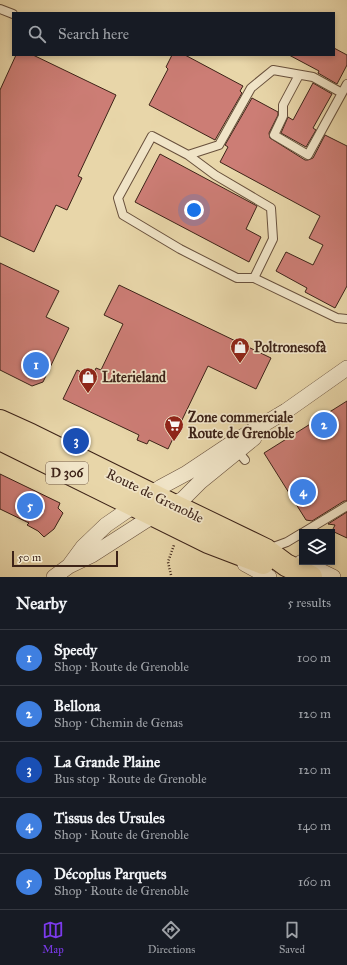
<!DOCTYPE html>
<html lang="en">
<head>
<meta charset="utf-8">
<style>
  body { margin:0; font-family:"IM FELL Great Primer",serif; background:#20242c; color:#f1f3f6 }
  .controls { position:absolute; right:12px; bottom:12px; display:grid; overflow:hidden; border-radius:0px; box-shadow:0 2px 6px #0003 }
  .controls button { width:36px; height:36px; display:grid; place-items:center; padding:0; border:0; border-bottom:1px solid #363941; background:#171b24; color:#f1f3f6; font:20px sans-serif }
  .scale { position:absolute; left:12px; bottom:10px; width:106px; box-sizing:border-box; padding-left:4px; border:2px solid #3d2318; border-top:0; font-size:11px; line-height:14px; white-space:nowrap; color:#3d2318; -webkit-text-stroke:3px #f0e4c7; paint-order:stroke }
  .you { position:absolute; left:194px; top:210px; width:14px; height:14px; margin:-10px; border:3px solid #fff; border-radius:50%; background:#1a73e8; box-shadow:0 0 0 6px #1a73e833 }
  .badge { display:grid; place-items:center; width:26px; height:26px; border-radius:50%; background:#7c3aed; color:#fff; font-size:13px; font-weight:700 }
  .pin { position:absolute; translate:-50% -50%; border:2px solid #fff; box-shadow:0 1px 4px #0006 }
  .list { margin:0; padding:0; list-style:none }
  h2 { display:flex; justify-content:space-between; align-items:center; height:52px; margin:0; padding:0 16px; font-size:17px }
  h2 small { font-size:13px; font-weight:400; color:#9ea1a6 }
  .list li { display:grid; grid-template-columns:26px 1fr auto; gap:12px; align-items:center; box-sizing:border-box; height:56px; padding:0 16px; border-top:1px solid #363941 }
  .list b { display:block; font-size:15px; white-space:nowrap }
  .list p { margin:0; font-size:13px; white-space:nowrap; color:#9ea1a6 }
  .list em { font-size:13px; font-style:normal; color:#9ea1a6 }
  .icon { flex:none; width:22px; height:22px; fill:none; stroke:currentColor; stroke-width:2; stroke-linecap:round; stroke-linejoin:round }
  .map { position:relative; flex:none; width:347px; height:577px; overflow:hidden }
  .search { position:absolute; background:#171b24; box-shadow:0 2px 6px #0003; left:12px; right:12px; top:12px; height:44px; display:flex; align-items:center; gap:10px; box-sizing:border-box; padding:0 14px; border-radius:0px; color:#9ea1a6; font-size:15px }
  .sheet { height:332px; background:#171b24 }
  nav { display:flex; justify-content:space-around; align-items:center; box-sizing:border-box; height:56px; border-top:1px solid #363941; background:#171b24; font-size:11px; color:#9ea1a6 }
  nav a { display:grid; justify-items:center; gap:2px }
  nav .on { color:#7c3aed }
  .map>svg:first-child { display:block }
</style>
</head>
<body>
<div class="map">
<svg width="347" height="577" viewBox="0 0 347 577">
  <rect width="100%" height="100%" fill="#e8d6a9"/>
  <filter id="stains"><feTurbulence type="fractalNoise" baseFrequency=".005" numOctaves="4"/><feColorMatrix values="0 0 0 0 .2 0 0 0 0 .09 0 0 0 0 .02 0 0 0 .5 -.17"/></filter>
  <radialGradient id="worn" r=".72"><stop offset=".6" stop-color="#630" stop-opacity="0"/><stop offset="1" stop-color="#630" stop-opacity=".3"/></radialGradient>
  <path fill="#cc7d75" stroke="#3d2318" d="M334 48 347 55V65L337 84 318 73 319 71 289 55H334Z
    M16 55H33L116 95 78 176 82 178 67 210 56 205 34 252 0 236V90Z
    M172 55H185L243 86 240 91 242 93 215 140 149 105 168 69 166 67Z
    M313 83 332 94 313 128 316 130 306 147 281 133 288 117 293 120Z
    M252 98 278 112V115L269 133 270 138 305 160H308L313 158 325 135 347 146V286L335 308 305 292 307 288 276 271 286 252 313 265 323 245 309 238 320 216 220 162 228 147 225 145Z
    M160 154 257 206 246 229 261 237 249 262 135 202Z
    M0 263 59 291 46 317 69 328 43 382 32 386 0 370Z
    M119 285 271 358 256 389 208 366 168 449 149 440 147 444 137 440 139 435 63 399 77 370 92 377 96 368 101 370 123 324 104 315Z
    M347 401V501H344L312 521 306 520 264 453Z
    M0 474 60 503 58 508 63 513 54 529 44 537 38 531 27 525 29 523 0 509Z
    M347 512V538L332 531 335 525 328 524Z"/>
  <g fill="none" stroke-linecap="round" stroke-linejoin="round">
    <g stroke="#68503c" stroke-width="10">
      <path id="service" d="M0 9 13 14
        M299 75 283 105V116L274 135 308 155 347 84
        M342 93 313 77 273 70 251 88 219 145 188 155 152 136 118 198 123 215 180 249 237 278H254L337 318 347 319
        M188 155 215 175 271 208 273 239 254 278
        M236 449 245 460
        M304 532 347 506
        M268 549 287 542 302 533"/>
    </g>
    <g stroke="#68503c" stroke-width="16">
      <path id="minor" d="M302 562 333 577
        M245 564 269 577
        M69 566 83 547 106 525 161 487 187 473 232 443 286 411 347 368
        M54 577 69 566 92 555 145 521 183 499 200 482 254 438"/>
    </g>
    <g stroke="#3d2318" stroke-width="24">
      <path id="primary" d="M0 421 31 435 173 505 266 550 286 565 311 577
        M0 439 208 542 263 563"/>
    </g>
    <path stroke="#3d2318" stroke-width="2.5" stroke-dasharray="1 2" stroke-linecap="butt" d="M171 575 168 562 174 545"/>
    <use href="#service" stroke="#f0e4c7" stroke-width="8"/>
    <use href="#minor" stroke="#f0e4c7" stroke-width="15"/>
    <use href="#primary" stroke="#e8d6a9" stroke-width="22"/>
  </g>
  <defs>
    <g id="shop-pin" transform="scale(1)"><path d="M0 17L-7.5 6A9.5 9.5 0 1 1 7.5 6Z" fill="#8f2418" stroke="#f0e4c7"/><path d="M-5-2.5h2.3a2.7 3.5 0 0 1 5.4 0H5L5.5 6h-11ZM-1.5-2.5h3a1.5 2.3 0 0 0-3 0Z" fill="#fff"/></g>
    <g id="supermarket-pin" transform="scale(1)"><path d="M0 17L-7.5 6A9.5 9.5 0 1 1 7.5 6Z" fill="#8f2418" stroke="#f0e4c7"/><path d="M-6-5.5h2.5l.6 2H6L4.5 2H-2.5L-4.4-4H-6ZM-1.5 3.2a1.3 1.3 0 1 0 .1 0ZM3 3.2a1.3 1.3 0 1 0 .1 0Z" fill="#fff"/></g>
  </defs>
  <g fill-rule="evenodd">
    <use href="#shop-pin" x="240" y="347"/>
    <use href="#shop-pin" x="88" y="377"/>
    <use href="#supermarket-pin" x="174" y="425"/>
  </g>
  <g text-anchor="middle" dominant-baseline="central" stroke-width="3.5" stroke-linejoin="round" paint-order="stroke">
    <rect fill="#f0e4c7" stroke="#735d4c" stroke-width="1" x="46" y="462" width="42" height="22" rx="3"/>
    <g font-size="13" font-weight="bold" fill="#3d2318">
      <text x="67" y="473">D 306</text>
    </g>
    <g font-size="14" font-weight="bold" fill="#3d2318" stroke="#f0e4c7" text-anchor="start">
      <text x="254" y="347">Poltronesofà</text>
      <text x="102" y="377">Literieland</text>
      <text x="188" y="417">Zone commerciale<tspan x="188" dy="16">Route de Grenoble</tspan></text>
    </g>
    <g font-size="14" fill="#3d2318" stroke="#f0e4c7">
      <text transform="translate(155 496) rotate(26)">Route de Grenoble</text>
    </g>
  </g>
  <rect width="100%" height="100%" filter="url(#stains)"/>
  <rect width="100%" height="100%" fill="url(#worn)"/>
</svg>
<div class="controls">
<button><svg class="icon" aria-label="layers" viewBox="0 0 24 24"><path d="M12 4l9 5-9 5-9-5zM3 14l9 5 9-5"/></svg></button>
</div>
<div class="scale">50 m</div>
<div class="you"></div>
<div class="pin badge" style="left:36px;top:365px;background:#3f7fe0">1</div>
<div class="pin badge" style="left:324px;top:425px;background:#3f7fe0">2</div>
<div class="pin badge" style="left:76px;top:441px;background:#1a4fb4">3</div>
<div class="pin badge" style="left:303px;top:492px;background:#3f7fe0">4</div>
<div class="pin badge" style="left:30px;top:506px;background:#3f7fe0">5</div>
<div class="search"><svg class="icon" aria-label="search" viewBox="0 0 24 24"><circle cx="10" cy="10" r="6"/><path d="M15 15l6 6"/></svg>Search here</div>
</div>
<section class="sheet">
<h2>Nearby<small>5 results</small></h2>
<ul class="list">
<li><span class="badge" style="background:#3f7fe0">1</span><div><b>Speedy</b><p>Shop · Route de Grenoble</p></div><em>100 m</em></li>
<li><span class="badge" style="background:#3f7fe0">2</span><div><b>Bellona</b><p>Shop · Chemin de Genas</p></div><em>120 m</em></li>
<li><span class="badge" style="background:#1a4fb4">3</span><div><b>La Grande Plaine</b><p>Bus stop · Route de Grenoble</p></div><em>120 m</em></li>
<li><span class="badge" style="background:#3f7fe0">4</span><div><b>Tissus des Ursules</b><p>Shop · Route de Grenoble</p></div><em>140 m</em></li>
<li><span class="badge" style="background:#3f7fe0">5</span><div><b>Décoplus Parquets</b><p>Shop · Route de Grenoble</p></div><em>160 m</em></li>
</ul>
</section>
<nav>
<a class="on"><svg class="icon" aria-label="map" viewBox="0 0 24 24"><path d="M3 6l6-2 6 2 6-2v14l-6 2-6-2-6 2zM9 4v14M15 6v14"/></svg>Map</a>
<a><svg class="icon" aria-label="directions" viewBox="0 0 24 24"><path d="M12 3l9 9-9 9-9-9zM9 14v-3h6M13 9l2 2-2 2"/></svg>Directions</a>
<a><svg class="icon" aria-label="saved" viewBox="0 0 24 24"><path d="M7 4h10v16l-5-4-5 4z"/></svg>Saved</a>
</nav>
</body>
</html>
